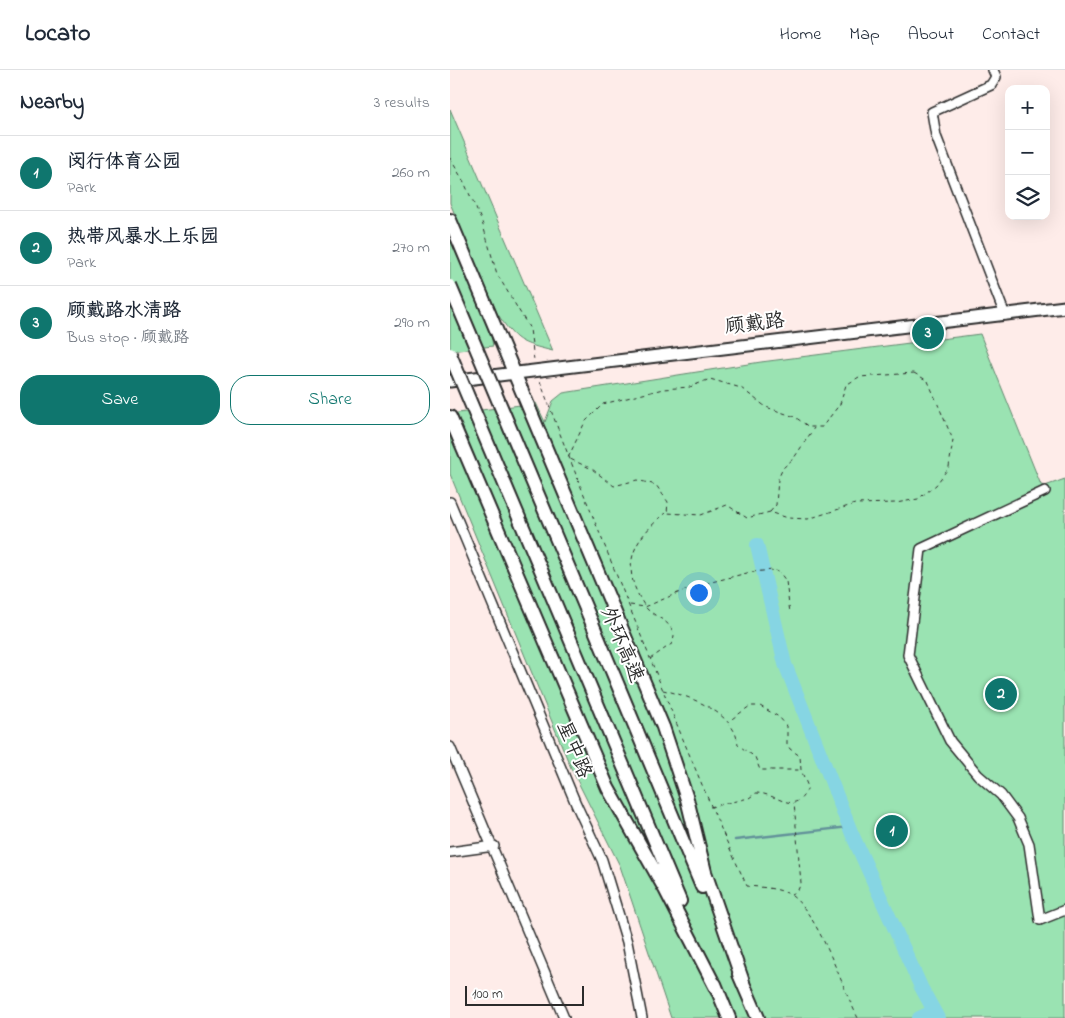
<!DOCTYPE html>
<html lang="en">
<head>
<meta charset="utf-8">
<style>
  body { margin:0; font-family:"Indie Flower","LXGW WenKai TC",sans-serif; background:#f2f2f3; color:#1f2937 }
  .controls { position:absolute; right:15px; top:15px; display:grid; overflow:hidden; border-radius:10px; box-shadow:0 5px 20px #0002 }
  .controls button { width:45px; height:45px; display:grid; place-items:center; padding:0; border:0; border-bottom:1px solid #e0e1e3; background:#fff; color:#1f2937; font:25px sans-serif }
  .scale { position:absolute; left:15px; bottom:12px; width:119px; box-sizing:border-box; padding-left:5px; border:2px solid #2b2b2b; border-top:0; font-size:14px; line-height:18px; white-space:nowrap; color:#2b2b2b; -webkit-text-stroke:4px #fff; paint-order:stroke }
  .you { position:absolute; left:248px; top:522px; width:18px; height:18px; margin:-12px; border:4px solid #fff; border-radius:50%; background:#1a73e8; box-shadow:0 0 0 8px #1a73e833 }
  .badge { display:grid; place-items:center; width:32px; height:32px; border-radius:50%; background:#0f766e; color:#fff; font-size:16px; font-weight:700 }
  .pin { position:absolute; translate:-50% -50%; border:2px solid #fff; box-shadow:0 1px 5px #0006 }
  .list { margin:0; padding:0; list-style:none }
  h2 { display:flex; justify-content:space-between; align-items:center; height:65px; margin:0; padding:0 20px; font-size:21px }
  h2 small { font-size:16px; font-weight:400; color:#747a83 }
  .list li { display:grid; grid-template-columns:32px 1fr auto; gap:15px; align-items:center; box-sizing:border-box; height:75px; padding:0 20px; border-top:1px solid #e0e1e3 }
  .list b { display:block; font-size:19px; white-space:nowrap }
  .list p { margin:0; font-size:16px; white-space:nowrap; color:#747a83 }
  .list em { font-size:16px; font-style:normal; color:#747a83 }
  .actions { display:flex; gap:10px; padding:15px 20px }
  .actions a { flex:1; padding:11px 0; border:1px solid #0f766e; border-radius:20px; text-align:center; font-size:18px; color:#0f766e }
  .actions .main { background:#0f766e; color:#fff }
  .icon { flex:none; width:28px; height:28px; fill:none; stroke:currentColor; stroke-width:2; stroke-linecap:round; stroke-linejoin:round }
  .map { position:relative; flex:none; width:615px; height:948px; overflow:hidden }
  header { display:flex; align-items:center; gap:30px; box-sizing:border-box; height:70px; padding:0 25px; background:#fff; border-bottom:1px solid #e0e1e3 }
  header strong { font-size:24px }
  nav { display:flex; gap:28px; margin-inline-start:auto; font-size:18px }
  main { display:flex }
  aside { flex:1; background:#fff }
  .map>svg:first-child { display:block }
</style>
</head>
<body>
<header>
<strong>Locato</strong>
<nav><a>Home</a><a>Map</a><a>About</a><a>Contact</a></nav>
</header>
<main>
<aside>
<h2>Nearby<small>3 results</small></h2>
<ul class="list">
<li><span class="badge">1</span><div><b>闵行体育公园</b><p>Park</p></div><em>260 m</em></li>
<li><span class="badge">2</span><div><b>热带风暴水上乐园</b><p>Park</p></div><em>270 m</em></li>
<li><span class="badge">3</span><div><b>顾戴路水清路</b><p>Bus stop · 顾戴路</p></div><em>290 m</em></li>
</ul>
<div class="actions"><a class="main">Save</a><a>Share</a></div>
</aside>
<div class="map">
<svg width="615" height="948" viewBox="0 0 615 948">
  <rect width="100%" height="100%" fill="#feece9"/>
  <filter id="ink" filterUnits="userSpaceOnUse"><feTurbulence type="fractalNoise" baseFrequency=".02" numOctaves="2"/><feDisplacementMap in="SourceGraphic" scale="10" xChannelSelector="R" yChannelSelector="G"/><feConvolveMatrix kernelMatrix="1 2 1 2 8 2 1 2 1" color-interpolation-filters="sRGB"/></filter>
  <g filter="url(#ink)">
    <path fill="#9ae3b2" stroke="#62876e" d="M0 39 103 281C70 273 66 272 47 243L0 133Z
      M0 168 41 265 43 276 0 281Z
      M530 264 591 415 595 416 615 409V948H221L170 796 121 698 0 404V344L86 333 95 352 103 331 113 323 311 292Z"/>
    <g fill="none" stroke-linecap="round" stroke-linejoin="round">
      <path stroke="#629199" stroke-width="2.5" d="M285 770 399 757"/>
      <path stroke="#86d5e3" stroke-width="14" d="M307 475 335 594 402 764 471 917 488 948
        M469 948 484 941"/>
      <g stroke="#2b2b2b" stroke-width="12">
        <path id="minor" d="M543 0 546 7 541 15 482 42 486 66 555 245
          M595 421 471 479 458 585 500 671 528 705 551 725 568 748 579 774 590 850 615 840
          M0 432 126 734 152 790 177 872 192 948
          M0 677 114 948
          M0 782 44 776"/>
      </g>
      <g stroke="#2b2b2b" stroke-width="15">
        <path id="major" d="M0 311 615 237"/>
      </g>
      <g stroke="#2b2b2b" stroke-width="16">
        <path id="highway" d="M0 150 213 657 237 729 255 802 293 912
          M0 347 158 718 215 819 268 922
          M142 553 252 817
          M118 564 230 831
          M289 904 308 948
          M265 914 279 948"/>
      </g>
      <path stroke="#2b2b2b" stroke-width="1" stroke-dasharray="4 4" stroke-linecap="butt" d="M0 88 14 112 32 152 47 204 80 259 84 290
        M464 303 478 311 503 370 499 397 486 415 468 429 446 433 405 434 358 449 338 448 320 442 297 448 277 435 251 445 217 443 218 432 206 415 187 410 164 416 142 399 118 388 135 352 153 334 213 319 240 317 260 309 291 318 316 337 345 347 359 357H372L390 334 396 315 409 307Z
        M90 311C118 387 149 461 179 536 217 630 254 724 297 816 309 817 332 818 342 826 370 847 391 915 408 948
        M320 442 326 435 328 409 333 398 344 388 364 358
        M180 535 195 537 242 517 301 502 324 500 330 503 336 511 340 543
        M200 589 223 573 224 565C220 550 208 549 197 539 192 533 187 523 184 515 174 484 192 462 216 443
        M213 620C240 626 286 643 288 675L305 687 310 700H351
        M260 737 299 728 306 723C328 723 345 748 358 717L351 700 350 686 340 679 337 674V656L329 647 310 636H300L279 651
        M341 825 348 820 351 813 344 733"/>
      <use href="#minor" stroke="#fff" stroke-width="9"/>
      <use href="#major" stroke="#fff" stroke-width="11"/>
      <use href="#highway" stroke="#fff" stroke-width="12"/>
      <g stroke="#2b2b2b" stroke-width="16" stroke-linecap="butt">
        <path id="highway-bridge" d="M0 216 142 553
          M0 284 118 564"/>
      </g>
      <use href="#highway-bridge" stroke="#fff" stroke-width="12"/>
    </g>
  </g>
  <g text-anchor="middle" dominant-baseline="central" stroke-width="4" stroke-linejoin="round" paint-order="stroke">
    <g font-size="20" fill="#2b2b2b" stroke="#fff">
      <text transform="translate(305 255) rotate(-7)">顾戴路</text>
      <text transform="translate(171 575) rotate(67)">外环高速</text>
      <text transform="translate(123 680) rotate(67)">星中路</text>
    </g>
  </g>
</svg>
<div class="controls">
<button>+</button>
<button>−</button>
<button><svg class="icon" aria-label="layers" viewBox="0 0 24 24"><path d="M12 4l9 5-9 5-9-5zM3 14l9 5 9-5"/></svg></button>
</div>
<div class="scale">100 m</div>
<div class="you"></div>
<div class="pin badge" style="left:442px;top:761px">1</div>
<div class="pin badge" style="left:551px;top:624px">2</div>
<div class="pin badge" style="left:478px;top:263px">3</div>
</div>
</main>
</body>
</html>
